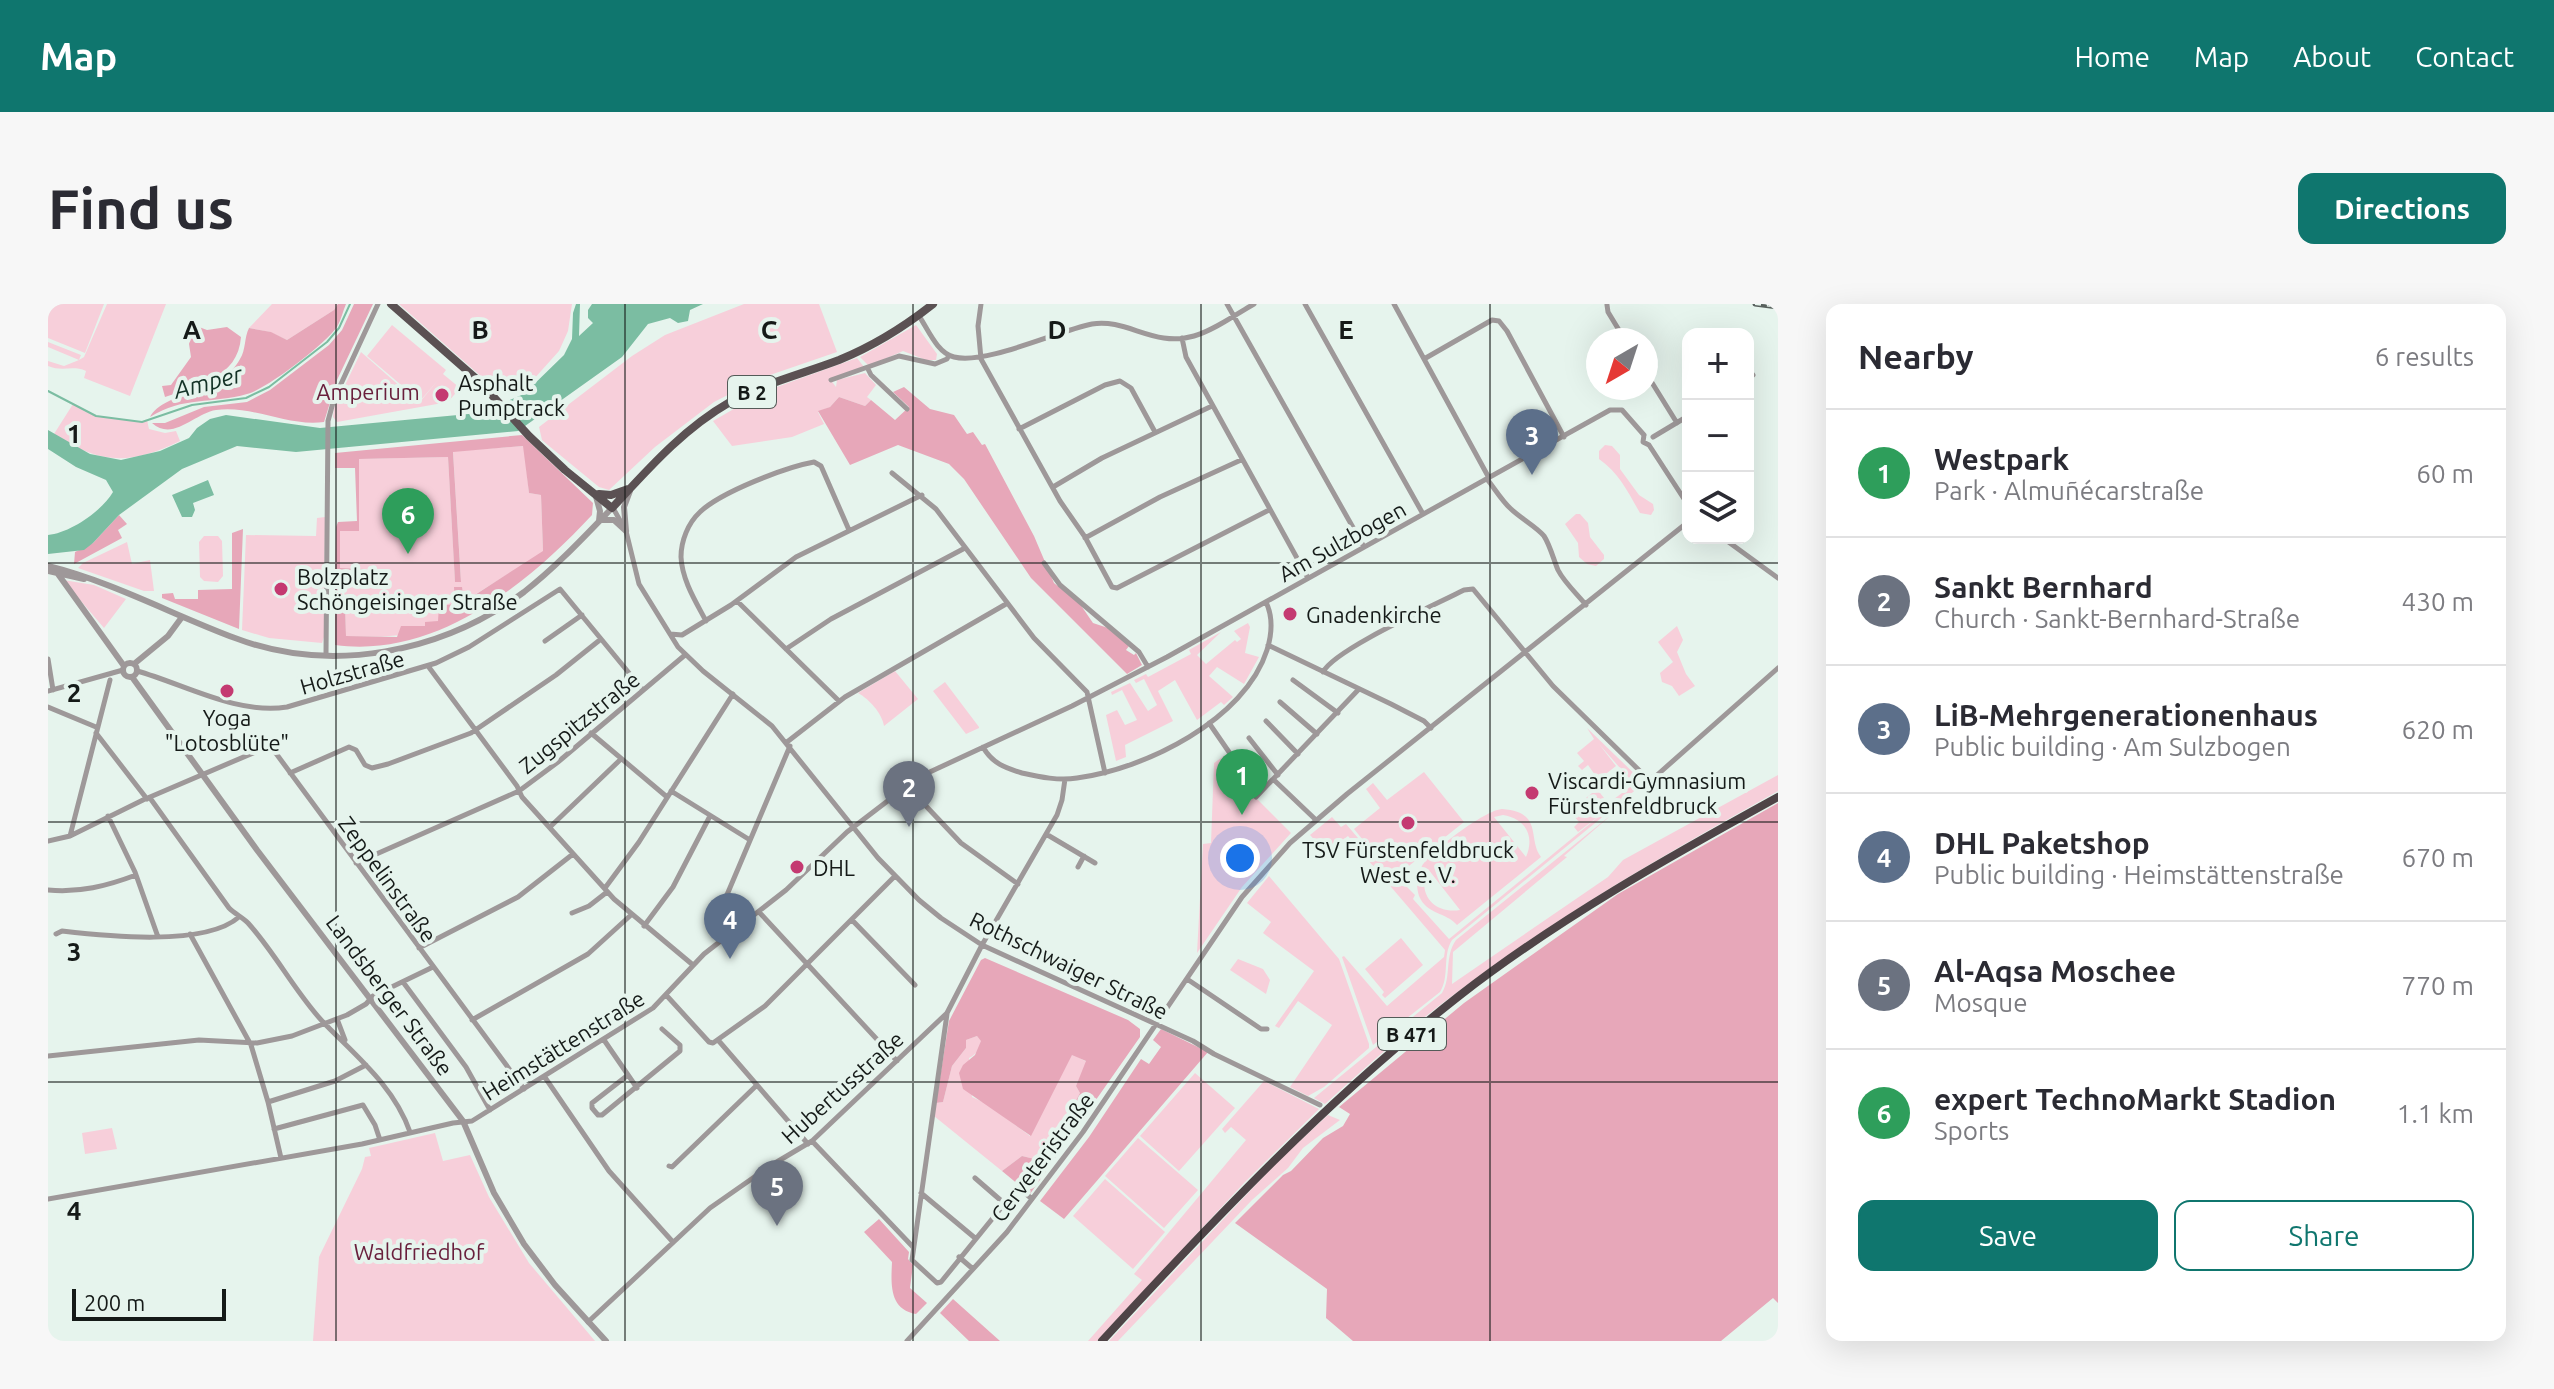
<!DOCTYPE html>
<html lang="en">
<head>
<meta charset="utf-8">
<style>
  body { margin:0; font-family:Ubuntu,sans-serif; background:#f7f7f7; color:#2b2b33 }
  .controls { position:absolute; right:24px; top:24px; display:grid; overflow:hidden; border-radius:16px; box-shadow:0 8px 32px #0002 }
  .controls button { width:72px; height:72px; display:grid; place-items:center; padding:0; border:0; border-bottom:2px solid #e1e1e2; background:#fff; color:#2b2b33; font:40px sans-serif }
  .compass { position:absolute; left:1538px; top:24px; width:72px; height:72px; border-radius:50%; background:#fff; box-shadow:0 8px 32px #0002; rotate:219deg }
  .scale { position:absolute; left:24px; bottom:20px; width:154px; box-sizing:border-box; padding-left:8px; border:4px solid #151a18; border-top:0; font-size:22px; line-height:28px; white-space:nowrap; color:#151a18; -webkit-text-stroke:6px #e6f4ed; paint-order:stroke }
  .you { position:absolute; left:1192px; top:554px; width:28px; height:28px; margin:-20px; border:6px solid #fff; border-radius:50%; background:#1a73e8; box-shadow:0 0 0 12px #1a73e833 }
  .badge { display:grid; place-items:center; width:52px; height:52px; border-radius:50%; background:#0f766e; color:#fff; font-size:26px; font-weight:700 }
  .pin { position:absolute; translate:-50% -66px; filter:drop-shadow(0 2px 4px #0008) }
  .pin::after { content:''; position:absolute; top:42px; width:28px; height:24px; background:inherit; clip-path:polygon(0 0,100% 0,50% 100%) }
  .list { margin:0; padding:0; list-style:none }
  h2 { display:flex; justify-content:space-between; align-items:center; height:104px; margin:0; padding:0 32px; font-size:34px }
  h2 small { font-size:26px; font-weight:400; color:#7c7c81 }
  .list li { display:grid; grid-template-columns:52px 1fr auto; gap:24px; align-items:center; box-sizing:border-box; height:128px; padding:0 32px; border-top:2px solid #e1e1e2 }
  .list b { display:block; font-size:30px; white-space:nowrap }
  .list p { margin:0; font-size:26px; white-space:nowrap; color:#7c7c81 }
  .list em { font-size:26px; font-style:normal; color:#7c7c81 }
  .actions { display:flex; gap:16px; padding:24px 32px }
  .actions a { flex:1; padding:18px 0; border:2px solid #0f766e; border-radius:16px; text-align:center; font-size:28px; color:#0f766e }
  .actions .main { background:#0f766e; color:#fff }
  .icon { flex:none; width:44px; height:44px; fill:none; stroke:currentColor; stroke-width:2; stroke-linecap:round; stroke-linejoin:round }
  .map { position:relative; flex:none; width:1730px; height:1037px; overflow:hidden; border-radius:16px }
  header { display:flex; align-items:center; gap:48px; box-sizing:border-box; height:112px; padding:0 40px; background:#0f766e; color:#fff }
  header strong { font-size:38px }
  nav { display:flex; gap:44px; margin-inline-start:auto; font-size:28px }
  .intro { display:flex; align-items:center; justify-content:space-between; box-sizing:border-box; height:192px; padding:0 48px }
  h1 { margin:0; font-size:56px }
  .button { padding:20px 36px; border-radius:16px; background:#0f766e; color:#fff; font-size:28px; font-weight:700 }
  main { display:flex; gap:48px; padding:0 48px }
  aside { flex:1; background:#fff; border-radius:16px; box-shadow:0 8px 32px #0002 }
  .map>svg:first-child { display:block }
</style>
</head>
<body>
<header>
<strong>Map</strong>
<nav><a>Home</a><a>Map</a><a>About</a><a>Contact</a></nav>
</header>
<div class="intro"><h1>Find us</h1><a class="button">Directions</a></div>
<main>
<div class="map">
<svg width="1730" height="1037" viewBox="0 0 1730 1037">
  <rect width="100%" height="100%" fill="#e6f4ed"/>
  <path fill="#f7cfda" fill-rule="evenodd" d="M0 0H56L37 49 0 34Z
    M59 0H118L82 92 36 74 38 67C25 61 14 68 0 62V57L16 62 31 56 0 43V38L33 51 31 56 36 53Z
    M224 0H290L286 6 239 36 222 28 201 24Z
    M351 0H524L520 27 511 47 476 86 466 89 455 87 436 75Z
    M696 0H771L789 48 713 74 666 98 607 143 561 186 551 183 501 142 494 136 491 123 584 52 617 31Z
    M344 21 398 66 395 70 412 84 400 98 289 118 285 113 286 104 313 48 371 99 391 75 372 97 319 52Z
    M868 21 889 50 888 56H878L855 47 821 62 812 53Z
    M809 54 816 63 782 75 788 83 789 76 817 69 828 81 819 93 823 96 817 102 791 93 782 103 770 108 776 120 744 133 684 142 665 117 715 88Z
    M25 100 48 112 94 118 99 116 101 125 117 129 128 127 132 137C82 161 53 161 6 130Z
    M1557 141 1564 142 1572 151V165L1591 191 1605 200 1606 206 1603 211 1592 209C1580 188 1571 169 1551 155V147Z
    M476 142 481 189 493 191 495 248 415 298C403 302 400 311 390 317 362 335 330 333 298 332L297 303 292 302 293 282 287 283V272L311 271 315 265 292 264V227H311L310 155 400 153 407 277H413L405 147Z
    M1528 210H1532L1540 219 1542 233 1556 251V255L1548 262 1539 260 1531 253 1530 239 1517 220Z
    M277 213 276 333 274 339 221 334 194 326 198 231 268 232 269 214Z
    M156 232H170L174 237 175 272 170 278 156 277 152 273 151 238Z
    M79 238 84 260 102 256 106 287H96L30 264 35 259Z
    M15 276 46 281 78 295 56 324Z
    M1200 319 1202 323 1197 349 1211 353 1196 380 1169 363 1161 372 1185 393 1176 401 1173 398 1149 416 1127 376 1110 387 1125 417 1077 441 1078 453 1068 457 1058 411 1069 406 1077 421 1089 416 1074 386 1064 391 1063 388 1082 379 1100 407 1109 401 1096 375 1088 379 1086 376 1098 370 1100 373 1143 350 1141 346 1173 328 1149 351 1158 360 1187 336 1189 338 1193 335 1186 327Z
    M1629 322 1635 336 1629 348 1638 370 1647 382 1631 392 1624 382 1614 378 1612 369 1625 358 1610 338Z
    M847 367 870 395 836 422C834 409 821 395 810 389Z
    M897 378 931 423V424L918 430 885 387Z
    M1539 424 1596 479 1404 636C1394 652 1402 672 1392 688L1325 741 1294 653 1296 652 1339 702 1396 653 1397 646 1308 542 1319 541 1306 525 1332 504 1318 485 1325 479 1339 496 1376 468 1416 518 1347 573 1354 582H1358L1367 591 1365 595 1401 635 1555 509 1530 528 1526 523 1531 518 1522 507 1549 485 1563 503 1562 498 1586 480 1551 440 1568 462 1545 480 1542 476 1547 471 1540 461 1534 466 1530 462 1536 457 1529 449 1546 435Z
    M1180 449 1206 484 1202 488 1243 529 1194 583 1149 649 1155 540 1163 539 1166 459Z
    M1730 471V487C1619 549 1509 612 1408 689 1362 723 1320 761 1277 800L1266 794 1394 689C1404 672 1396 653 1408 636L1568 507 1516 552 1519 553 1405 648 1404 680 1560 573 1575 556Z
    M1454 505C1496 508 1479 535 1493 553L1409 621C1398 608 1379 611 1371 592 1368 582 1368 571 1374 562 1383 547 1437 506 1454 505ZM1455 511C1478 515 1487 532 1478 553L1446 513ZM1379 565H1380L1412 606C1386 610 1369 590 1379 565Z
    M1284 513 1293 523 1298 520 1310 534 1305 538 1300 532 1288 541 1272 542 1262 531Z
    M1221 572 1291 655 1321 740V744L1276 783 1260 792 1242 783 1284 721 1250 697 1231 724 1227 722 1266 667 1215 629 1223 618 1199 599Z
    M1353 634 1375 661 1337 694 1334 691 1336 688 1317 665Z
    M1190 655 1215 665 1222 676 1218 690 1182 666Z
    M929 732 934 737C931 745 929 750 921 754L924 793 939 800 982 832 1024 750 1039 758 1028 782 1032 789 995 857 974 852 954 867 886 812 888 799 895 798 904 762 918 744V736Z
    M1147 769 1187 804 1131 867 1092 832Z
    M1216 777 1271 805 1196 879 1049 1037H1040L1094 976 1086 970 1198 836 1183 823 1177 829 1174 825Z
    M1280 811 1292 816 1255 844 1240 864 1204 896 1070 1037H1061L1230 857Z
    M64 824 69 845 37 850 34 829Z
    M387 829 395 857 422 851 441 893 481 959 547 1037H265L271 953 314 865 317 853 323 852 321 844Z
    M1090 834 1150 886 1116 924 1057 872Z
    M1057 875 1117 928 1085 965 1025 912Z"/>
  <path fill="#e7a7b9" d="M290 0H298C295 7 293 16 289 23 277 40 219 85 199 90 165 100 135 92 102 113 116 87 173 90 192 55 198 46 196 34 201 24L223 28 239 36 286 6Z
    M306 0H325L289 76 276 118C240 123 205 101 168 106 147 109 125 138 104 119H117L156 103 199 98 222 86 281 41 294 26Z
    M151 23 159 26 179 23 193 33C190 74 149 82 117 93L114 82 123 81 143 53 141 40 144 26Z
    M856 83 882 105 906 111 919 130 925 128 934 141 937 140 986 232 1006 279 1032 300 1045 319 1060 324 1081 342 1078 346 1086 351 1088 349 1094 361 1079 370 983 274 916 175 901 160 850 141 802 161 770 107 782 103 791 93 817 102 823 96 847 116 861 103 845 88Z
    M474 131 545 199 544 211C480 280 388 355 287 341V283L293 281 292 301 297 302 298 332 349 333 353 322H377V318L390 317 391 302 407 300 406 283H414L416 298 495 247 493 191 481 189 475 142 405 148 413 278H407L400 153 311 155V227H292V264L316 265V267L311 271 287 272 288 223 290 218 309 217 307 164H287V149Z
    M71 211 79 220 70 226 74 234 26 260 27 248 45 239Z
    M195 225 191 325 114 294V290L125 289 127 295H150V286L184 285V229Z
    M1730 499V999L1725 994 1673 1037H1305L1278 1014 1279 985 1187 919 1235 871 1243 867 1275 834 1295 822 1302 810 1291 803 1416 699 1570 590Z
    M937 654 1080 716 1092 725V733L982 890 954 867 974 852 995 857 1032 789 1028 782 1038 757 1024 751 983 832 915 785 911 769 915 761 927 751 933 737 929 732 918 736V744L904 762 895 798 888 799 901 717 933 656Z
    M1113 725 1160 748 1016 915 992 897 1041 833 1093 755 1101 760 1113 743 1105 736Z
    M831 915 861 948 860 955 865 961 862 984 879 999 868 1010C841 1005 843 980 844 958L816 928Z
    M905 995 952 1037H921L892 1009Z"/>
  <path fill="#7bbda2" d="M528 0H532L531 32 545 19 540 14V6L544 0H655L642 6 640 17 630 19 622 14 600 20 574 53 470 127 248 148 189 142 134 165 71 211 45 239 36 246 0 250V231C22 229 54 207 65 188L58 176 28 163 0 145V126L42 150 73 156 112 147 141 134 149 124 162 115 178 111 272 124 431 109 476 90 516 51 524 35 525 9Z
    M160 176 166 191 145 199 147 206 144 213H134L124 191Z"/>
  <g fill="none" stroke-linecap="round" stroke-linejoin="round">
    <path stroke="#7bbda2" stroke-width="2" d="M0 87 48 112 94 118 144 101 198 94 221 83 279 38 291 24 302 0"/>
    <path stroke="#9e9899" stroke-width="5" d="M933 0 930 22 933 55 1012 197 1037 233 1064 283 1069 284 1221 206
      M1179 0 1316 243
      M1257 0 1375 210
      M1346 0 1441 174
      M1559 1 1560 8 1577 36
      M871 12C880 25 889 49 906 53 938 61 1009 27 1044 20 1079 14 1106 44 1146 32 1167 26 1188 10 1206 0
      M1134 34 1138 53 1260 274
      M1376 55 1444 16 1451 17 1459 27 1516 133
      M820 65 823 71 859 105
      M1598 69 1629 119
      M1700 74 1705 71
      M783 76 851 52 887 60 899 55 901 51
      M971 125 1057 81 1072 77 1083 84 1107 128
      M1596 131 1595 138 1601 141 1640 201
      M1605 133 1640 112
      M844 169 888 205 986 334 1039 388 1057 469
      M1439 175C1447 185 1454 197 1463 205 1471 213 1490 224 1496 232 1502 241 1506 257 1510 266 1516 278 1529 290 1538 301
      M1005 183 1054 154 1164 102
      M565 204 578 227 591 280 630 343 655 367 724 422 830 554 871 596 893 614 934 641 1145 737 1166 750 1272 801
      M1037 234 1112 193 1193 156
      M1675 234 1730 274
      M996 259 1012 281 1091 348 1100 363
      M689 297 791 397
      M658 317C648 298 634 276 633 253 633 237 640 219 652 208 673 188 738 163 766 158L773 162 801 226
      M622 330 634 331 683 301 748 253 874 191
      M497 337 534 311
      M1220 341 1343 400 1376 417 1383 424
      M738 345 783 315 917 244
      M278 351 280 117 286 95 330 0
      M0 355 5 386
      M380 362 469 482 474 493 566 595 645 661
      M89 367C136 380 189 411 239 403L388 359 421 343 512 285 595 386
      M1275 368C1287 345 1387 301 1416 286L1425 285 1505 382 1599 474 1608 472 1730 364
      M1245 376 1290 409
      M0 387 75 366
      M1232 398 1269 430
      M0 403 48 423
      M1218 417 1250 450
      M1161 419 1181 448
      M48 429 99 495
      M543 429 619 493
      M1201 434 1230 471
      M739 438 797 393 958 300
      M935 443C944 459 957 464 974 469 992 473 1011 477 1029 474 1097 465 1197 416 1219 346 1224 330 1225 313 1218 298
      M242 469 301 443 308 446 317 461 324 464 340 460 423 429 508 371 553 335
      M1226 476 1268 516
      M859 482 913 539 970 580
      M623 487 702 536
      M1208 493 1311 385
      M102 494 181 604C187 610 194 613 200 619 228 650 247 688 275 718 308 752 346 782 362 828
      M60 512 87 568 110 633
      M502 523 573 455
      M998 530 1047 559
      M22 532 62 376
      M0 537 22 532 95 496 219 443 224 444 476 785
      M308 559 471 487 510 458 637 351
      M1030 563 1036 552
      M557 584 591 538 685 390
      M0 586C31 589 59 582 88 571
      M711 608 849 757
      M524 609 541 602 559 588
      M804 616 867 681
      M596 622 625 583 662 512
      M683 628 670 612 742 442
      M8 630 14 627C57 632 157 643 191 613
      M142 630 203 741 220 798 233 854
      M371 644 470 593 525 550
      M1139 675 1213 725H1219
      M355 678 418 763 442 806
      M619 692 661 738 665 739 717 702 847 572
      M899 710 864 956 889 979 893 978 970 883 984 895
      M289 715 297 736
      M424 716 540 650 583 611
      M556 736 589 784
      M670 736 760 840
      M0 752 151 736 209 739 244 732 299 711 318 700 325 692 385 663
      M580 771 544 799V804L550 811H554L632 747V741L614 725
      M496 772 561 867 624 937
      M220 798 287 777 318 761
      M226 825 315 801 327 821 332 836
      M764 837 865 943
      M621 862 624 863 709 781
      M927 874 957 900
      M873 889 927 934
      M0 895 314 840 405 819 424 817 605 704 656 650 738 586 799 528 871 473 1024 402 1119 353 1562 106H1574L1596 131
      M911 953 925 965
      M540 1018 662 904 722 862 764 837 899 709 934 641 1009 511 1014 496 1017 475
      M859 1037 959 928 984 895 1035 828 1194 593 1242 539 1299 490 1640 218"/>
    <path stroke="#9e9899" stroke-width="6" d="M547 189 552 207 551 217
      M554 216H566L578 227
      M578 227 576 203 582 187
      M0 262C65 278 125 311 187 334 284 371 395 348 476 288 508 263 536 233 564 204
      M0 267 36 275
      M10 270 76 362
      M75 366a7 7 0 1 1 14 0a7 7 0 1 1-14 0Z
      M86 360 120 332 134 313
      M84 373 209 546 415 817 446 889 476 940 507 981 558 1037"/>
    <path stroke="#5b5153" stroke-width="8" d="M343 0 432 78 481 132 517 166 564 204C601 164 635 125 682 98 717 79 754 70 791 56 825 42 856 23 885 0
      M551 190 563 191 580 185"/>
    <path stroke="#4f4447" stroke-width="8" d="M1054 1037C1167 914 1280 795 1411 692 1510 615 1621 553 1730 493"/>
    <g stroke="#58605d" stroke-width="5">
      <path id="rail" d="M1707 0 1730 3"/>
    </g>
    <use href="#rail" stroke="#e6f4ed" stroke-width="2" stroke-dasharray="6" stroke-linecap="butt"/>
  </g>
  <path fill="none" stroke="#151a18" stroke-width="2" stroke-opacity="0.55" d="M288 0V1037M577 0V1037M865 0V1037M1153 0V1037M1442 0V1037M0 259H1730M0 518H1730M0 778H1730"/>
  <g fill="#c43a71" stroke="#e6f4ed" stroke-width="3">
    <circle cx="394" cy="91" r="8"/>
    <circle cx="233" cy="285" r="8"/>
    <circle cx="1242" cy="310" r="8"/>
    <circle cx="179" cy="387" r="8"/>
    <circle cx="1484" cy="489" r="8"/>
    <circle cx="1360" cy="519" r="8"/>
    <circle cx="749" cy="563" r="8"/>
  </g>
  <g text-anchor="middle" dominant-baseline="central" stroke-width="8" stroke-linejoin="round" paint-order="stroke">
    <g fill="#e6f4ed" stroke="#545b58" stroke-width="2">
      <rect x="680" y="72" width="48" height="32" rx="6"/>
      <rect x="1330" y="714" width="68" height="32" rx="6"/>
    </g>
    <g font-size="20" font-weight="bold" fill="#151a18">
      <text x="704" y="88">B 2</text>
      <text x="1364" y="730">B 471</text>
    </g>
    <g font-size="22" fill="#151a18" stroke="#e6f4ed" text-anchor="start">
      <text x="410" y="78">Asphalt<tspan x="410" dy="25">Pumptrack</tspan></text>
      <text x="249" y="272">Bolzplatz<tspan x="249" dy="25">Schöngeisinger Straße</tspan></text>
      <text x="1258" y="310">Gnadenkirche</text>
      <text x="179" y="413" text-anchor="middle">Yoga<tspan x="179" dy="25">"Lotosblüte"</tspan></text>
      <text x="1500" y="476">Viscardi-Gymnasium<tspan x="1500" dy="25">Fürstenfeldbruck</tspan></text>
      <text x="1360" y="545" text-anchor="middle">TSV Fürstenfeldbruck<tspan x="1360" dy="25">West e. V.</tspan></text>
      <text x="765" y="563">DHL</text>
    </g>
    <g font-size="22" fill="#691f3c" stroke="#e6f4ed">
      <text x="320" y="87">Amperium</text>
      <text x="371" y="947">Waldfriedhof</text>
    </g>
    <g font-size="22" fill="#151a18" stroke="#e6f4ed">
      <text transform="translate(1294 237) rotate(-29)">Am Sulzbogen</text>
      <text transform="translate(304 368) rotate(-16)">Holzstraße</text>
      <text transform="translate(531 418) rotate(-39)">Zugspitzstraße</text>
      <text transform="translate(340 575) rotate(54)">Zeppelinstraße</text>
      <text transform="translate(1021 661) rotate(26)">Rothschwaiger Straße</text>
      <text transform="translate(342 691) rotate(53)">Landsberger Straße</text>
      <text transform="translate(515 741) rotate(-32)">Heimstättenstraße</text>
      <text transform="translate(794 783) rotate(-42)">Hubertusstraße</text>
      <text transform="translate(994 853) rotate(-53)">Cerveteristraße</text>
    </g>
    <g font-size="24" font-style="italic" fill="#133226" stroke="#e6f4ed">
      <text transform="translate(160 78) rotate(-14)">Amper</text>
    </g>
  </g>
  <g font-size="26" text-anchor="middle" font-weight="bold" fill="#151a18" stroke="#e6f4ed" stroke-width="8" stroke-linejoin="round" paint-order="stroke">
    <text x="144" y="35">A</text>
    <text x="432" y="35">B</text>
    <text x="721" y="35">C</text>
    <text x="1009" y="35">D</text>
    <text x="1298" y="35">E</text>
    <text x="26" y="139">1</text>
    <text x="26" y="398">2</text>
    <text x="26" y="657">3</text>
    <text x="26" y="916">4</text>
  </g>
</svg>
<div class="controls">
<button>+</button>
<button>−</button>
<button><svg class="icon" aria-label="layers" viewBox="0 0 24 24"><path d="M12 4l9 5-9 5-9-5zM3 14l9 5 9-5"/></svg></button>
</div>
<svg class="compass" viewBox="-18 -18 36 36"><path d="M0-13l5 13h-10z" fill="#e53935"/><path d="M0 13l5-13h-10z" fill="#7c7c81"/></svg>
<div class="scale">200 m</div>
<div class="you"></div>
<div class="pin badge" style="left:1194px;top:511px;background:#2e9e5b">1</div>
<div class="pin badge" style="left:861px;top:523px;background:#6b7280">2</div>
<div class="pin badge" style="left:1484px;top:171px;background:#5c6f8a">3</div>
<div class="pin badge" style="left:682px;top:655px;background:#5c6f8a">4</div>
<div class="pin badge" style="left:729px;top:922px;background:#6b7280">5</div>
<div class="pin badge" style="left:360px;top:250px;background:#2e9e5b">6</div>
</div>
<aside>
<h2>Nearby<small>6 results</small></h2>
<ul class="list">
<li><span class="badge" style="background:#2e9e5b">1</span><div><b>Westpark</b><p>Park · Almuñécarstraße</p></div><em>60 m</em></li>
<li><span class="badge" style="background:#6b7280">2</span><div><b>Sankt Bernhard</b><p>Church · Sankt-Bernhard-Straße</p></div><em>430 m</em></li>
<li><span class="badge" style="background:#5c6f8a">3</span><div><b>LiB-Mehrgenerationenhaus</b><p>Public building · Am Sulzbogen</p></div><em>620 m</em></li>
<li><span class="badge" style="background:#5c6f8a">4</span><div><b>DHL Paketshop</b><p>Public building · Heimstättenstraße</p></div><em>670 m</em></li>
<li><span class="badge" style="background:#6b7280">5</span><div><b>Al-Aqsa Moschee</b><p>Mosque</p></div><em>770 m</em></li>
<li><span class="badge" style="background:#2e9e5b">6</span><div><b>expert TechnoMarkt Stadion</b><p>Sports</p></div><em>1.1 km</em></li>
</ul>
<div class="actions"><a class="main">Save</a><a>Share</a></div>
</aside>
</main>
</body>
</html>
